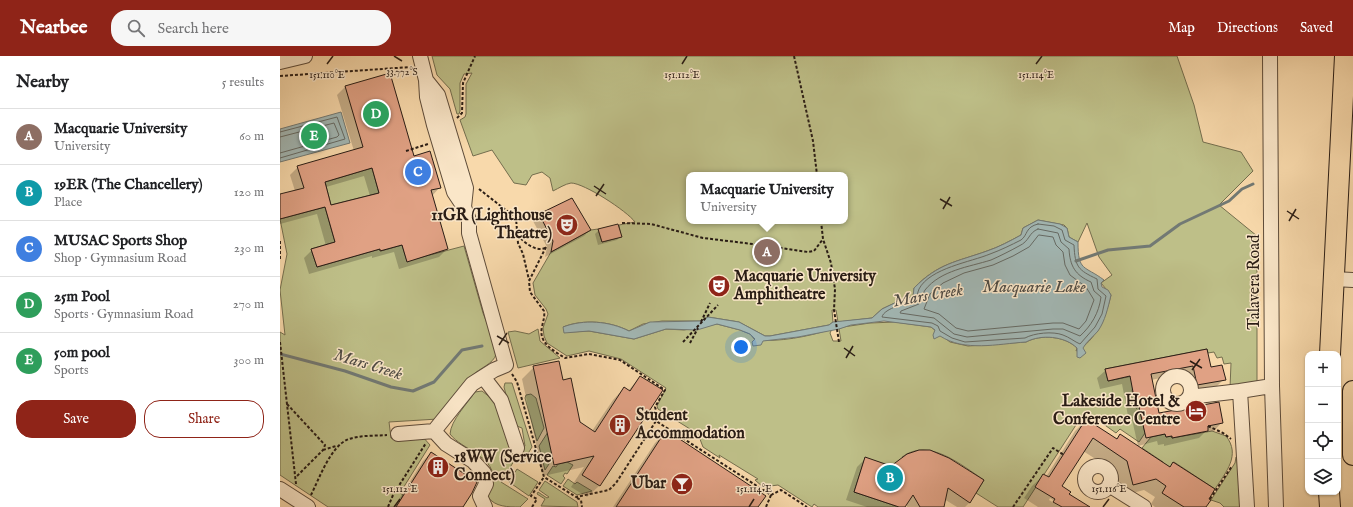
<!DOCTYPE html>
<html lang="en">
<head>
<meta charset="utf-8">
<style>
  body { margin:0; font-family:"IM FELL English",serif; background:#f6f6f6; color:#202124 }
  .controls { position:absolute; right:12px; bottom:12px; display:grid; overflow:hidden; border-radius:8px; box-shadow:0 1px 3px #0004 }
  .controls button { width:36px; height:36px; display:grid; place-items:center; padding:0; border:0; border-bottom:1px solid #e0e0e0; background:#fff; color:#202124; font:20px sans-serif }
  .you { position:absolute; left:461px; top:291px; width:14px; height:14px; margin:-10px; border:3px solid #fff; border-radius:50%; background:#1a73e8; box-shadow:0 0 0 6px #1a73e833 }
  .badge { display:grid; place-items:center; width:26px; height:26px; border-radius:50%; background:#8f2418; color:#fff; font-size:13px; font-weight:700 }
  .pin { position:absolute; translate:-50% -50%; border:2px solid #fff; box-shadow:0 1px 4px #0006 }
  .popup { position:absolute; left:406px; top:116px; width:162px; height:52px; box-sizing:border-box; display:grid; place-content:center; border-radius:8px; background:#fff; filter:drop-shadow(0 1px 3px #0005); font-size:13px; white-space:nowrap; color:#757577 }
  .popup b { font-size:15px; color:#202124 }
  .popup::after { content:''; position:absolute; left:50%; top:100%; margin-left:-8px; border:8px solid transparent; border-top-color:#fff }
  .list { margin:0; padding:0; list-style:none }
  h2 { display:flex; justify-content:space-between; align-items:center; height:52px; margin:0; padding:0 16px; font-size:17px }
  h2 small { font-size:13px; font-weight:400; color:#757577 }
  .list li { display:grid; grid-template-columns:26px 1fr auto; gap:12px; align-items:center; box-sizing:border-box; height:56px; padding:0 16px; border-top:1px solid #e0e0e0 }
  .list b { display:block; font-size:15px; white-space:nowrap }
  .list p { margin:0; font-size:13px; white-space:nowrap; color:#757577 }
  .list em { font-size:13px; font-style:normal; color:#757577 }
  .actions { display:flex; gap:8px; padding:12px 16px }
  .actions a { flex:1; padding:9px 0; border:1px solid #8f2418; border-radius:16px; text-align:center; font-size:14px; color:#8f2418 }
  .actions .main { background:#8f2418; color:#fff }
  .icon { flex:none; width:22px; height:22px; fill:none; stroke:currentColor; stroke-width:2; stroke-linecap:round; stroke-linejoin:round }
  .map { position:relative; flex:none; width:1073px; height:451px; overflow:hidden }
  header { display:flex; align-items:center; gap:24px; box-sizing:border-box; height:56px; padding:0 20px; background:#8f2418; color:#fff }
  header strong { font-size:19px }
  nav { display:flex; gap:22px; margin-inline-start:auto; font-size:14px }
  .search { width:280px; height:36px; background:#f6f6f6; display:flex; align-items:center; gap:10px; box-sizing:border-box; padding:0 14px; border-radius:16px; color:#757577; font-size:15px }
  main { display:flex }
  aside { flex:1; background:#fff }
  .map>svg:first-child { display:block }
</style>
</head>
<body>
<header>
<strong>Nearbee</strong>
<div class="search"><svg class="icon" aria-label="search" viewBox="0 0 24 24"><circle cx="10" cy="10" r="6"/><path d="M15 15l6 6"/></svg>Search here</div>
<nav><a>Map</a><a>Directions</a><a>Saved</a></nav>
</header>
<main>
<aside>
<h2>Nearby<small>5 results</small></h2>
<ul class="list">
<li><span class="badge" style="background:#8d6e63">A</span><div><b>Macquarie University</b><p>University</p></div><em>60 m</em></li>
<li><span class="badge" style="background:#0f9aa8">B</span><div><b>19ER (The Chancellery)</b><p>Place</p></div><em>120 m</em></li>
<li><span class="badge" style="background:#3f7fe0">C</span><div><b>MUSAC Sports Shop</b><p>Shop · Gymnasium Road</p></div><em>230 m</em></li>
<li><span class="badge" style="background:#2e9e5b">D</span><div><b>25m Pool</b><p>Sports · Gymnasium Road</p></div><em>270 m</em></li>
<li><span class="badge" style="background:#2e9e5b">E</span><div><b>50m pool</b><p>Sports</p></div><em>300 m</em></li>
</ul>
<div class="actions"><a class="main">Save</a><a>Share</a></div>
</aside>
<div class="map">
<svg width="1073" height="451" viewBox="0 0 1073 451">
  <rect width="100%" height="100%" fill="#f8d9ab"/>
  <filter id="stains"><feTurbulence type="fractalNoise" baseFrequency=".005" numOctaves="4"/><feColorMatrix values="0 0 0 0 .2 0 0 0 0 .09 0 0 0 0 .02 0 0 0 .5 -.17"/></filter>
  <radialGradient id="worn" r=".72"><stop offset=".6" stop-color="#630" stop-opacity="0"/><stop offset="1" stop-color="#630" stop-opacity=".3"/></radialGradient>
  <path fill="#bebf88" stroke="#746e4e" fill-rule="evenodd" d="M152 0H897L914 49 923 86 961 96 973 115 939 149 977 180V327L950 332 951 307 944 308 942 301 937 302 934 296 928 297 927 293 825 313 828 325 862 318 852 334 856 352 859 351 865 377 859 386 840 373 836 377 805 355 743 451H718L696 437 704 424C681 409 649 381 622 401L636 418 585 402 574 436 619 451H538L534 448 532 451 498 429 483 431 475 424 478 423 439 399 440 402 423 391 418 378 378 353 377 350 386 332 341 303 309 295 287 300 267 287 264 280 263 272 268 258 266 253 255 239 253 227 271 196 311 174 318 173 322 186 341 181 339 169 355 166C347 155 304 127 291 127 285 128 279 132 273 135L270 122 262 116 252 119 246 129 234 127 212 94 193 100 180 64 185 61 186 58V28L192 17 184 18 180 27V55L179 58H177L170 33 157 19ZM409 119H565V165H409ZM758 164 784 169 787 172 789 181 798 186 807 167 819 201 832 219 821 227 831 239C826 260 816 285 796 295L797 292C785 280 761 278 746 286L688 290 670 286 651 271 615 266 590 267 563 271 559 273 561 285H553L550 277 552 273C527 281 500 286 475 284L470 278 460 274 437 268 404 274 386 273 354 283 309 275 290 276 283 271C303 263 330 265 349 275L363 268 382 265H420L428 261 459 266 485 280H490L549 269 553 266 552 254H556L558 266 592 262 602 253 625 242H633L634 232C658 207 677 206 707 195 719 191 730 185 741 179L743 172Z
    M92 112 99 137 51 149 45 126Z
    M45 151 55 186 31 193 37 211 100 193 101 195 122 189 127 205 184 190 203 257 217 293C217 306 204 310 195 317 180 329 169 348 158 363L109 366 111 382 142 380 150 389 120 437 123 439 118 451H48L0 419V276L5 279 0 234 7 198 0 163Z
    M258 273 260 285 280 302 238 312 228 276 235 275 249 278Z
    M225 327H232L252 391 244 404 241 403 234 405 221 426 248 443 240 451C228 451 215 451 208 441 209 434 213 429 213 422 213 399 182 394 170 378 171 364 187 348 195 336L202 335 216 346 230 394 245 390 242 372 234 369 224 331Z
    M251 338 256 342 264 372 257 385 245 342 246 339Z
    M932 375 946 380C961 399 946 416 935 433L894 406 888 415 880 410 883 406 862 392 871 381 885 378 886 381 892 380V382Z
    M268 376 273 402 265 414 259 390Z
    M956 401 961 402 962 451H944L940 447 931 444 955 407Z
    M287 406 293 409 287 418 285 417 283 420 285 422 281 428 267 419 273 410 276 411 278 408Z
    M237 413 258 426 249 440 229 426Z
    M288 423 295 428 297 426 312 435 297 439 283 430Z
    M265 425 297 446 298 451 261 450 265 443 257 438 258 436 267 442 269 441 259 434Z"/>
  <path fill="#a2b7b4" stroke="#727974" d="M61 56 70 87 0 106V73Z
    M758 164 780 168 787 172 789 181 798 186C798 216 804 209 824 224L821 227 822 231 828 234 831 239C828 252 825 265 818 275 813 281 807 285 803 292L806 297 800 302 797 301V292C785 280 761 278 746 286 717 288 685 296 660 280L654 283 653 279 655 274 651 271 604 265 571 269 559 273 518 281 483 285 481 289 473 290 472 286 475 283 470 278 460 274 437 268 417 274 386 273 354 283 309 275 284 277 283 271C304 263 329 265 349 275L370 266 420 265 428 261 459 266 485 280H490L549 269 553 266 592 262 602 253 625 242 633 241 634 232C659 207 676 206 707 195 719 191 730 185 741 179L743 172Z"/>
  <path fill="#0003" fill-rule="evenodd" d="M109 19 134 101 160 131 152 140 167 193 159 201 119 213 114 196 92 202V200L29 218 24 202 32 194 46 190 37 158 0 168V139L15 135 10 119 18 111 74 95 57 39 65 31ZM84 120 90 140 51 151 46 131Z
    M292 143 310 174 304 180 265 201 267 191 253 165 259 159Z
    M319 174 340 180 337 184 318 189 315 178Z
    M926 294 930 313 944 323 936 331 909 337 905 317 871 324 878 358 942 366 934 375 925 376 919 382 884 390V388L878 389 877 385 858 390 851 359 848 360 842 328 820 333 817 322 826 314Z
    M254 311 282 325 299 367 312 375 333 344 344 332 348 335 360 321 381 335 319 430 307 441 291 431 304 411 263 420 242 323Z
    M806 364 836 384 840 379 890 411 893 407 925 451H875L871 448 875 441 864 434 841 440 836 416 803 395 780 430 788 438 808 451H758L744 442 752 430 764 419 766 421 795 375ZM770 442 779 448V450L769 444Z
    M386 376 477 451H333L375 387Z
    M151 397 182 451H114L143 405Z
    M628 399 690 446 685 451H677L664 443 663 451H627L626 448 624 451H587L566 444 577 411 585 403 611 411Z"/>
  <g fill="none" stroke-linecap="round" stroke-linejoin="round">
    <path stroke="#666a64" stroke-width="1" d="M0 76 57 61 65 83 0 102
      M0 81 54 67 59 79 57 81 0 97
      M758 168 774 170 782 174 785 184 794 189C795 211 798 214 817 223L818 233 826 240 822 258 815 271 800 288C795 286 789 281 783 279 773 275 754 277 745 282L685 286 672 282 660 275 658 270 652 267 602 261C604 252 628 247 635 244 638 241 637 237 639 233 650 212 691 206 710 198 721 194 731 189 741 184 748 179 745 171 758 168Z
      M758 173 778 177 781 186 789 193C790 210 795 219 811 226L814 235 821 241C819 257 811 270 800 280L783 273H773L687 281 674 278 654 262 620 257 621 255 639 248C642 244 642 238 645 234 661 214 689 211 711 204 720 200 730 195 739 190 750 185 748 177 758 173Z
      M759 179 773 181 776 189 783 196 785 209 790 219 806 231 814 244 806 265 799 273 783 267H773L688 275 676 272 659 258 644 253 650 238 663 227 684 217 713 209 733 200 749 191Z"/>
    <path stroke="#727974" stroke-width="3" d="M796 205 828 194 870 190 900 168 949 145 962 133 973 128
      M0 298 65 315 111 331 133 335 154 326 182 294 202 290"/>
  </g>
  <path fill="#e0a184" stroke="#2a1d15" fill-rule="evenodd" d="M110 17 134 100 150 95 161 132 151 134 168 193 127 206 122 189 100 195V193L37 211 31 193 55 186 45 151 0 163V138L24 132 17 110 83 91 65 30ZM92 112 99 137 51 149 45 126Z
    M292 142 311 174 271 196 273 185 259 158Z
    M338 168 342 181 322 186 318 173Z
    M927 293 931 311 942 309 946 324 917 329 913 310 871 318 879 357 939 346 943 367 928 370V375L892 382V380L886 381 885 378 866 382 859 351 856 352 850 320 828 325 825 313Z
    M279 305 283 324 291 322 300 366 315 376 344 331 350 335 360 320 383 334 320 430 302 419 314 400 274 409 253 310Z
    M806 363 837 383 840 378 890 411 893 406 935 433 929 443 931 444 926 451H904L882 437 886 430 876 423 853 429 847 405 813 382 782 430 791 436 789 438 810 451H782L773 446 775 443 755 431 763 418 769 421Z
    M386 374 486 440 478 451H336Z
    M639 394H650L669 402 704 424 690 447 668 432 664 451H640L633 439 625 451H619L574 436 585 401 611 410 627 398Z
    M151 396 197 426 192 437 183 451H116Z"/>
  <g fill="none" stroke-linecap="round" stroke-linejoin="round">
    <g stroke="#5e4c3a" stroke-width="16">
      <path id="minor" d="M140 0 146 24 147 41 154 69 174 136 184 151 189 164V177L226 309 214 314 192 328 154 375 166 388 193 405 204 417 206 428 200 440 205 451
        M990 0 992 330 996 451
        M0 6 25 0
        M146 24 158 39 186 132 184 151
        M1054 223 1073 224
        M883 334a14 14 0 1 1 28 0a14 14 0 1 1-28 0Z
        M204 322 221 344 237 392
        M909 341 960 335
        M118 378 154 375
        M805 423a13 13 0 1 1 26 0a13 13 0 1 1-26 0Z
        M829 429 864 451
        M0 433 28 451
        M967 451 960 335 992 330"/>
    </g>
    <g stroke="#2a1d15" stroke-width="22">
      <path id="highway" d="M1050 298 1065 0
        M1073 335V399
        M1049 436 1050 451"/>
    </g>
    <path stroke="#2a1d15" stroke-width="2" stroke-dasharray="3 2" stroke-linecap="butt" d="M514 0 533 85 537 119
      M0 20 131 11
      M177 62 182 57 183 27 195 0
      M126 95 148 88
      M199 133 236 162 238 187 243 198 249 224
      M541 165 543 183 551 207 555 233 554 254 559 286
      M342 167 371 168 423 182 481 189 528 196 534 195 543 183
      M237 179C244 186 255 196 265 192
      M0 185V204
      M266 191 249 225 250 236 264 255C265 261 263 265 262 271 258 287 274 295 285 302L309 298 340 304 385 334 375 351 378 361 376 365
      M421 266 430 247
      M0 286 16 428
      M403 286 438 249
      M410 287 418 272
      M232 318 237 326 264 421 296 441 329 434 336 427 376 365 491 439 501 434 527 451
      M7 348 45 389 43 394 15 422
      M928 370 943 377 951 383
      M43 394 56 390
      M31 439C39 423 51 389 69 383 81 379 95 380 107 379
      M297 442 301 444 302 451
      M930 443 952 410
      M108 451 113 439 146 387
      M252 451 257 443 251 440 264 421
      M486 451 491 439
      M733 451 773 392 784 399"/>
    <use href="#minor" stroke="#fae6c8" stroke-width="14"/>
    <use href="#highway" stroke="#f8d9ab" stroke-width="20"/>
  </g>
  <path fill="none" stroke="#2a1d15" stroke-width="1.5" d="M114 0 122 5M47 8 53 0M402 8 407 0M756 8 762 0M314 130 326 138M316 140 324 128M660 143 672 150M663 153 670 141M1007 155 1019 163M1009 165 1016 153M217 280 229 287M219 289 227 277M564 292 575 300M566 302 573 290M910 305 922 312M912 314 920 303M114 451 120 443M469 451 474 443M823 451 829 443"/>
  <defs>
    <g id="theatre-disc" transform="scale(1.15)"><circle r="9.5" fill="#8f2418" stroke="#fae6c8"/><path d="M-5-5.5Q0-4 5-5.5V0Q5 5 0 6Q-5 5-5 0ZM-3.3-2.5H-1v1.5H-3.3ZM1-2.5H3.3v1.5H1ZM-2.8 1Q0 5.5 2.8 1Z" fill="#fff"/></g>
    <g id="hotel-disc" transform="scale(1.15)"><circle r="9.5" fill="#8f2418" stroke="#fae6c8"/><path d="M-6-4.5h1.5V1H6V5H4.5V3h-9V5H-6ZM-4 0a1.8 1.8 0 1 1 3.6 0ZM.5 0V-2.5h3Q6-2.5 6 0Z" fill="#fff"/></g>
    <g id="building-disc" transform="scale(1.15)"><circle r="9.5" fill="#8f2418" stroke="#fae6c8"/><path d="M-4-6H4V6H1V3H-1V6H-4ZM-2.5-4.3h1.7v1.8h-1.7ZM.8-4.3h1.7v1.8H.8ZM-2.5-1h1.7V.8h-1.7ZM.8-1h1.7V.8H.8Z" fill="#fff"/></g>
    <g id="bar-disc" transform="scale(1.15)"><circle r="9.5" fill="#8f2418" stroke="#fae6c8"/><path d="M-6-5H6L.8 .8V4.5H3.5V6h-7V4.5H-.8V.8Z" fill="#fff"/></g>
  </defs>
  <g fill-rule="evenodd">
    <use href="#theatre-disc" x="287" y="169"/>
    <use href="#theatre-disc" x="439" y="230"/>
    <use href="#hotel-disc" x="916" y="355"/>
    <use href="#building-disc" x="340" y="369"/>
    <use href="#building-disc" x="158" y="411"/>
    <use href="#bar-disc" x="402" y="428"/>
  </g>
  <g text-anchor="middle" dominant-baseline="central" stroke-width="3" stroke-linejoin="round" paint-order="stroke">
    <g font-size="16" font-weight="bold" fill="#2a1d15" stroke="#fae6c8" text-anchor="end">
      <text x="272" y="160">11GR (Lighthouse<tspan x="272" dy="18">Theatre)</tspan></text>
      <text x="454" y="221" text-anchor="start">Macquarie University<tspan x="454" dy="18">Amphitheatre</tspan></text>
      <text x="900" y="346">Lakeside Hotel &amp;<tspan x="900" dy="18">Conference Centre</tspan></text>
      <text x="356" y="360" text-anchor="start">Student<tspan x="356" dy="18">Accommodation</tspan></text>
      <text x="174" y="402" text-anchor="start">18WW (Service<tspan x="174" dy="18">Connect)</tspan></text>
      <text x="386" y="428">Ubar</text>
    </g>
    <g font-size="16" fill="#2a1d15" stroke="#fae6c8">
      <text transform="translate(975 226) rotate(-90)">Talavera Road</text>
    </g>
    <g font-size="17" font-style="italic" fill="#4e4b45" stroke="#fae6c8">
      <text x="754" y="231">Macquarie Lake</text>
      <text transform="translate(648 240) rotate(-10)">Mars Creek</text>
      <text transform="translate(88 309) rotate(17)">Mars Creek</text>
    </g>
  </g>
  <g font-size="10" text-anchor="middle" fill="#2a1d15" stroke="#fae6c8" stroke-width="3" stroke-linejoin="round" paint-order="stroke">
    <text x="122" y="19">33.772°S</text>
    <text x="402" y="22">151.112°E</text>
    <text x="756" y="22">151.114°E</text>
    <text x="47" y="22">151.110°E</text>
    <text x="120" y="436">151.112°E</text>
    <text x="474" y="436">151.114°E</text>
    <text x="829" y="436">151.116°E</text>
  </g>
  <rect width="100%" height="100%" filter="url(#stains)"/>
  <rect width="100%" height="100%" fill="url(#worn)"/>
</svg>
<div class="controls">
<button>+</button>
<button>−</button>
<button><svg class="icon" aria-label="locate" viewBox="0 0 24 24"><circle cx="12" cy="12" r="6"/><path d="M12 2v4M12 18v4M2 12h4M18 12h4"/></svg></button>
<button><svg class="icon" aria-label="layers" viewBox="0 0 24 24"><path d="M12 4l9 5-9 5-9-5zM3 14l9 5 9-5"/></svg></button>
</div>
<div class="you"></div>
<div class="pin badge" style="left:487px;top:196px;background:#8d6e63">A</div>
<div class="popup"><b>Macquarie University</b>University</div>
<div class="pin badge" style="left:610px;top:422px;background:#0f9aa8">B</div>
<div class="pin badge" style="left:138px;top:116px;background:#3f7fe0">C</div>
<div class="pin badge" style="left:96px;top:58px;background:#2e9e5b">D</div>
<div class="pin badge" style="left:34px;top:80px;background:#2e9e5b">E</div>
</div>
</main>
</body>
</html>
